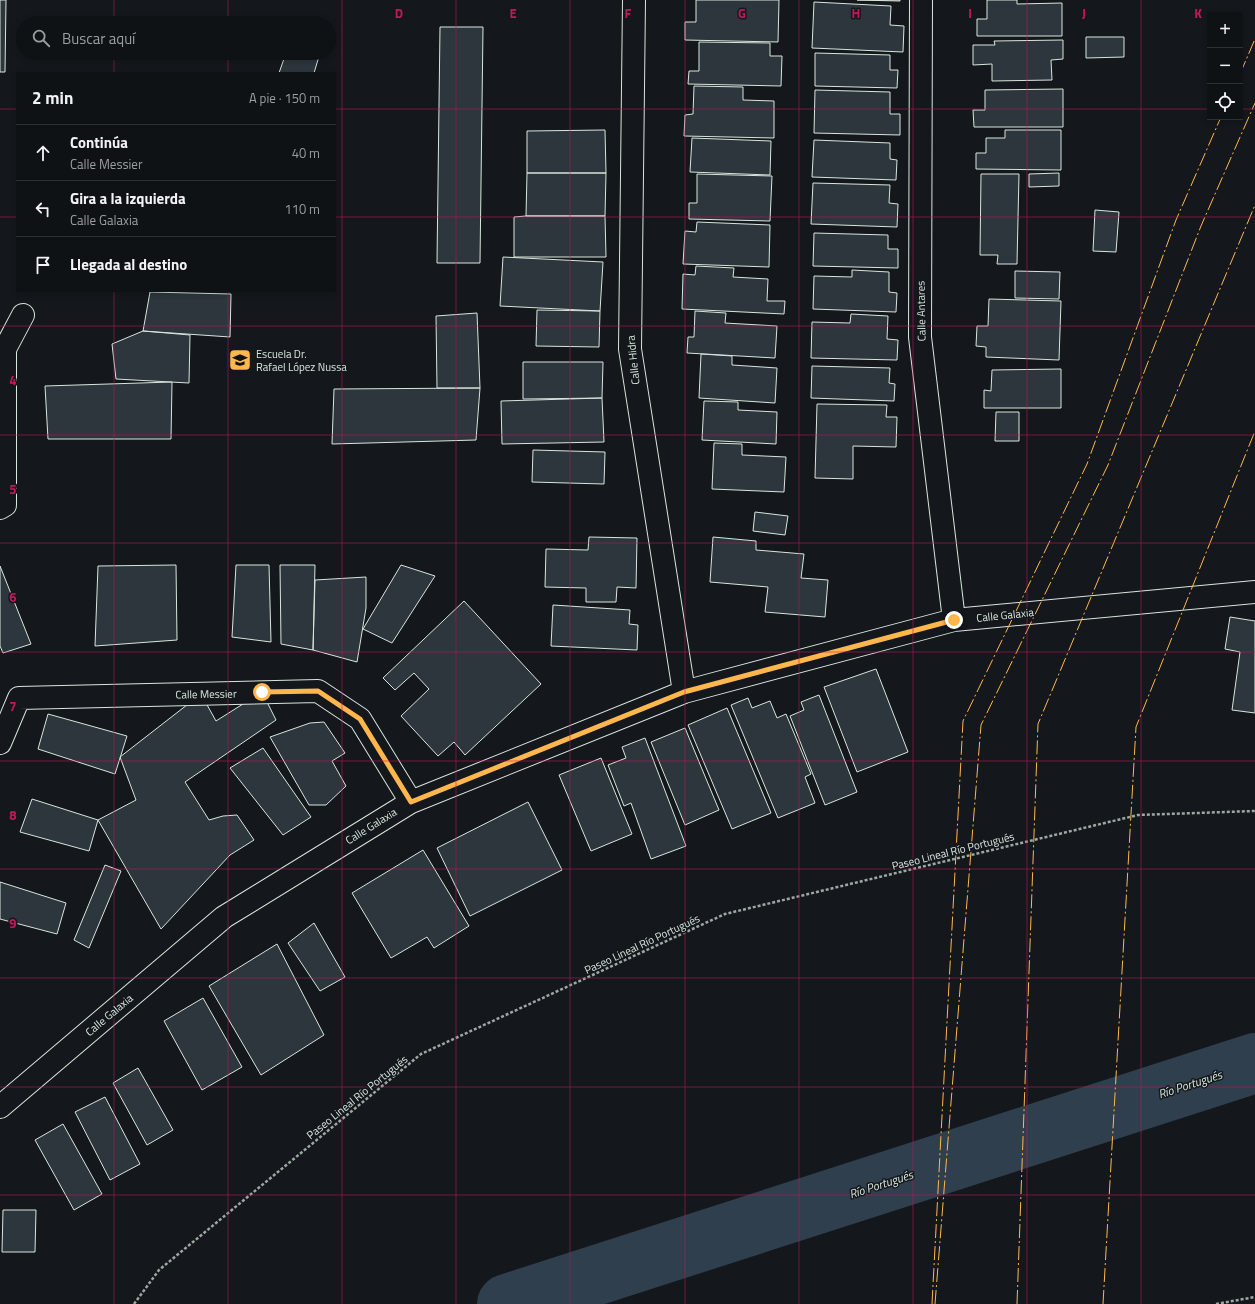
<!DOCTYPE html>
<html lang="es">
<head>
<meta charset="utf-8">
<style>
  body { margin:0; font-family:"Titillium Web",sans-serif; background:#181b1e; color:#f1f3f6 }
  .controls { position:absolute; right:12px; top:12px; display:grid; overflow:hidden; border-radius:0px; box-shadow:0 2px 6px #0003 }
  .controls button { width:36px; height:36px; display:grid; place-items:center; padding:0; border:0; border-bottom:1px solid #2f3234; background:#0f1215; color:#f1f3f6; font:20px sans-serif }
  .stop { position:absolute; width:12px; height:12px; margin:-9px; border:3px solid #ffb74d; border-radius:50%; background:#fff }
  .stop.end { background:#ffb74d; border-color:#fff; box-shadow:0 1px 4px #0008 }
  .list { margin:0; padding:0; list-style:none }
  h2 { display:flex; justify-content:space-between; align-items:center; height:52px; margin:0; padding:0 16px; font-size:17px }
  h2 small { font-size:13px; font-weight:400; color:#9b9ea0 }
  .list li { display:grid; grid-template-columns:26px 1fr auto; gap:12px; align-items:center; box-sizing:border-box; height:56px; padding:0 16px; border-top:1px solid #2f3234 }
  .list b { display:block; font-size:15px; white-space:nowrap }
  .list p { margin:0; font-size:13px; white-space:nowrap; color:#9b9ea0 }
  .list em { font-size:13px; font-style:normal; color:#9b9ea0 }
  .icon { flex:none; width:22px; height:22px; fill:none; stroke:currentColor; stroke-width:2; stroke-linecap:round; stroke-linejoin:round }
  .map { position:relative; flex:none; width:1255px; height:1304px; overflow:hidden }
  .search { position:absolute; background:#0f1215; box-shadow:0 2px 6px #0003; left:16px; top:16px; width:320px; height:44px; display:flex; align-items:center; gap:10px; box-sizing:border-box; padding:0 14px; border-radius:22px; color:#9b9ea0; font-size:15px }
  .panel { position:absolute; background:#0f1215; box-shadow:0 2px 6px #0003; left:16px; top:72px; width:320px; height:220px; border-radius:0px }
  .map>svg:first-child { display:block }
</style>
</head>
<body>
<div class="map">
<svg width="1255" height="1304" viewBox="0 0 1255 1304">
  <rect width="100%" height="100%" fill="#14181c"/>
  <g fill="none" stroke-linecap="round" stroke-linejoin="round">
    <path stroke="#2f3f4d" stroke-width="60" d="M507 1304 1255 1063"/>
  </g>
  <path fill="#2c363c" stroke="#d8e6dc" d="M0 0H6L5 72H0Z
    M696 0H779L778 42 685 40V22H696Z
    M857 0H900V1Z
    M987 0H1017V4L1062 3V36H977V19H987Z
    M814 2 891 6 890 25 904 26 903 52 812 48Z
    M440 27H483L480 263H437Z
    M1086 37H1124V57L1086 58Z
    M1063 40V59L1051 60 1052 80 992 81V64L973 65V45H995L994 41Z
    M699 42 770 43V56H782L781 86 688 84 689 71H699Z
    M286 53H320L314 73H279Z
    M815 53 890 55V70H898L897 88 815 86Z
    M694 86 743 87V100L774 101V138L684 136 685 115 693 114Z
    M1063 89V127H974L973 110H985V90Z
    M815 90 890 92V114H900V135L814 133Z
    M605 130 606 173H527V131Z
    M1005 130H1061V170L976 169V153H986V138H1005Z
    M692 138 771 141 770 175 690 172Z
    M814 140 890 143V159L897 160 896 180 812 177Z
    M527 173H606L605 216H526Z
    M1059 173V186L1029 187V174Z
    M697 174 772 176 770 221 689 219V203H697Z
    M981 174H1019L1017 264H997L998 255H980Z
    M813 183 890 185 889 203 898 204 897 227 811 224Z
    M1095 210 1119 212 1116 252 1093 251Z
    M526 216H605L606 257H514V217Z
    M697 222 770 225 769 267 683 264 685 231 696 232Z
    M814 233 888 235V249H898V268L813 266Z
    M503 257 603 262 600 311 500 306Z
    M696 266 734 268 733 277 768 279 767 301H785L784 314 682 309 683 274 695 275Z
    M852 270 889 272V292L897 293 896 312 813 309 814 276 852 277Z
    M1015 271 1060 272 1059 299 1015 298Z
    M150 292 231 294 230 337 143 331Z
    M989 299 1061 301 1059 360 986 357V347L976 346 977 326H988Z
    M537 310 600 311 599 347 536 346Z
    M695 311 726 313 725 323 777 326 775 358 687 353 688 337H694Z
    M477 313 480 388H437L436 316Z
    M851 314 888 316 887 339 898 340 897 360 811 358 812 322 850 323Z
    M143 331 190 335 189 383 116 379 112 344Z
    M701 354 732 356V365L777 368 775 403 699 398Z
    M523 362H603L602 398 523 399Z
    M812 366 890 368 889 383 895 384 894 401 811 398Z
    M1061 369V408H984V390L991 391 992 370Z
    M172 382 171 439H48L45 386Z
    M480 388 476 440 332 444 334 389Z
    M602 398 604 442 502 444 501 401Z
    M704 401 738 402V410L777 412 776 444 702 440Z
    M817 404 887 405 886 417H897L896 447 853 446V479L815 478Z
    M996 412H1019V441H995Z
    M714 443 742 444V455L786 457 784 492 712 489Z
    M533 450 605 452 604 484 532 482Z
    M755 512 788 516 785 535 753 531Z
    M589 537 637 538 636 588 617 587 616 602H586V588L545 587 546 549 588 550Z
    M713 537 756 541V550L804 554 801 578 828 580 825 617 765 612 768 587 710 582Z
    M176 565 177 640 95 646 98 566Z
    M236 565H269L271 642 232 637Z
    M280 565H315L313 650 281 644Z
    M401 565 435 576 392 643 363 629Z
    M0 566 31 644 3 653 0 646Z
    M366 577V608L357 662 313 650 315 580Z
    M464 601 541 684 465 755 454 742 438 756 401 716 429 689 414 673 395 690 383 678Z
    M553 605 630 610 629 624 638 625 637 650 551 646Z
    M1230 617 1255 621V713L1232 710 1240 652 1225 649Z
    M876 669 908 752 857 772 824 687Z
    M262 692 276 720 185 782 209 820 223 816 237 815 254 840 230 855 161 929 98 820 136 800 120 757 201 694 216 721Z
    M819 695 857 792 825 805 790 716 804 710 801 702Z
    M748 698 752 708 770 701 777 718 786 714 811 774 805 777 815 803 778 818 731 705Z
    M727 708 771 813 732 829 688 725Z
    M48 714 127 736 115 774 38 749Z
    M324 722 345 753 332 761 346 786 326 805H309L270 737 310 723Z
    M685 728 719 810 685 825 651 742Z
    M645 738 686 846 651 859 631 803 624 806 608 765 626 758 622 747Z
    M263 748 311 817 283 835 230 768Z
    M601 758 632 834 591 851 559 775Z
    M32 799 98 820 89 851 20 832Z
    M528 802 562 870 470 916 437 848Z
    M423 850 469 926 434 948 427 937 391 958 352 893Z
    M105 865 121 871 89 948 74 940Z
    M0 882 66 903 57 934 0 919Z
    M314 923 345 977 320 991 288 943Z
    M277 944 324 1035 261 1075 209 986Z
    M203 998 242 1067 202 1090 164 1021Z
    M138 1068 173 1130 147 1145 113 1083Z
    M105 1097 140 1164 110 1180 75 1112Z
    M63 1124 102 1194 74 1210 35 1140Z
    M3 1210H36L35 1252H2Z"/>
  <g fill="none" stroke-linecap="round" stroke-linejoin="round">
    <g stroke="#d8e6dc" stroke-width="24">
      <path id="minor" d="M634 0 630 349 684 692
        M921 0 920 337 954 620
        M0 508 5 505V349L23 315
        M0 743 19 698 318 691 360 719 411 802
        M0 1107 224 917 411 802 684 692 954 620 1255 592"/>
    </g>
    <path stroke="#9da8a2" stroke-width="2.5" stroke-dasharray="3 2" stroke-linecap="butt" d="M134 1304 159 1270 421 1054 725 914 1138 815 1255 811
      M1216 1304 1255 1297"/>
    <use href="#minor" stroke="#14181c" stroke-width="22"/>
    <path stroke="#ffb74d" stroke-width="1" stroke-dasharray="14 3 2 3" stroke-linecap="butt" d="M1240 74 1255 39
      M932 1304 963 721 1087 464 1176 220 1221 117
      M935 1304 981 725 1108 465 1201 226 1255 103
      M1017 1304 1038 724 1255 205
      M1103 1304 1136 727 1255 431"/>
  </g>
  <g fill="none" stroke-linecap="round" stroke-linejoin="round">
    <path stroke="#ffb74d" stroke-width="5" d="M262 692 318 691 360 719 411 802 684 692 954 620"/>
  </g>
  <path fill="none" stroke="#c2185b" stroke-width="1" stroke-opacity="0.55" d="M114 0V23M228 0V23M342 0V1304M456 0V1304M570 0V1304M685 0V1304M799 0V1304M913 0V1304M1027 0V1304M1141 0V1304M114 53V73M228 53V73M0 109H17M335 109H1210M1240 109H1255M0 217H17M335 217H1255M114 291V1304M228 291V1304M0 326H1255M0 435H1255M0 543H1255M0 652H1255M0 761H1255M0 869H1255M0 978H1255M0 1087H1255M0 1195H1255"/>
  <defs>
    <g id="school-square" transform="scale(1.15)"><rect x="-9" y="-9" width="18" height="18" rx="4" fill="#ffb74d" stroke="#14181c"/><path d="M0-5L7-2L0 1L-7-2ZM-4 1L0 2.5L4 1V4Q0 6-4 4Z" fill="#111"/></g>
  </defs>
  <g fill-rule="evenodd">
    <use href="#school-square" x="240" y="360"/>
  </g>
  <g text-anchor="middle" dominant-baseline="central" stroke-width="3" stroke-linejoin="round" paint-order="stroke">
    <g font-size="11" fill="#d8e6dc" stroke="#14181c">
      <text transform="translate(921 311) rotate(-91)">Calle Antares</text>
      <text transform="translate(633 360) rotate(-96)">Calle Hidra</text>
      <text transform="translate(1005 615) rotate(-6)">Calle Galaxia</text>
      <text transform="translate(206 694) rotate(-1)">Calle Messier</text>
      <text transform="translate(371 826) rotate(-32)">Calle Galaxia</text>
      <text transform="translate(953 851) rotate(-14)">Paseo Lineal Río Portugués</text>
      <text transform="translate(642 944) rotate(-25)">Paseo Lineal Río Portugués</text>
      <text transform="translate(109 1015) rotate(-40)">Calle Galaxia</text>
      <text transform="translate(357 1097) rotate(-39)">Paseo Lineal Río Portugués</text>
    </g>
    <g font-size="11" fill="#d8e6dc" stroke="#14181c" text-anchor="start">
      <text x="256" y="354">Escuela Dr.<tspan x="256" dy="13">Rafael López Nussa</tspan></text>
    </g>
    <g font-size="12" font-style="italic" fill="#d8e6dc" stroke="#14181c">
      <text transform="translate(1190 1084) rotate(-18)">Río Portugués</text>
      <text transform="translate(881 1184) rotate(-18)">Río Portugués</text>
    </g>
  </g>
  <g font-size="13" text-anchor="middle" font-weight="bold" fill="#c2185b" stroke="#14181c" stroke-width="3" stroke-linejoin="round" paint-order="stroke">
    <text x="399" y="18">D</text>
    <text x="513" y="18">E</text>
    <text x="628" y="18">F</text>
    <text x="742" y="18">G</text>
    <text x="856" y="18">H</text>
    <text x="970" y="18">I</text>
    <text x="1084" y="18">J</text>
    <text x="1198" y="18">K</text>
    <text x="13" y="385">4</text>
    <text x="13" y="494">5</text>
    <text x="13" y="602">6</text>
    <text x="13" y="711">7</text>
    <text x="13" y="820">8</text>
    <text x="13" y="928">9</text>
  </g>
</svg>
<div class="controls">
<button>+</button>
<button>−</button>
<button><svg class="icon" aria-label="locate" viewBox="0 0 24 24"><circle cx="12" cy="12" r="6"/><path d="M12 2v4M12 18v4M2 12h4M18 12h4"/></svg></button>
</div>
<div class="stop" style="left:262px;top:692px"></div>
<div class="stop end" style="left:954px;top:620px"></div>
<div class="search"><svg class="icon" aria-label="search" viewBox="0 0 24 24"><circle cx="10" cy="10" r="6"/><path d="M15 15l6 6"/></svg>Buscar aquí</div>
<section class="panel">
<h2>2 min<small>A pie · 150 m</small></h2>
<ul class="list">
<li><svg class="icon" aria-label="ahead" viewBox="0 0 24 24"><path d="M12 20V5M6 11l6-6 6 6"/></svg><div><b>Continúa</b><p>Calle Messier</p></div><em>40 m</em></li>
<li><svg class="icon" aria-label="left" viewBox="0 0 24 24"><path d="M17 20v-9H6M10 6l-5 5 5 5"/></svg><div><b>Gira a la izquierda</b><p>Calle Galaxia</p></div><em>110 m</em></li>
<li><svg class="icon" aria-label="arrive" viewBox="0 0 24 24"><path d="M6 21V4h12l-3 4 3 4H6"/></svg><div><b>Llegada al destino</b></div></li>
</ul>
</section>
</div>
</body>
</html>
